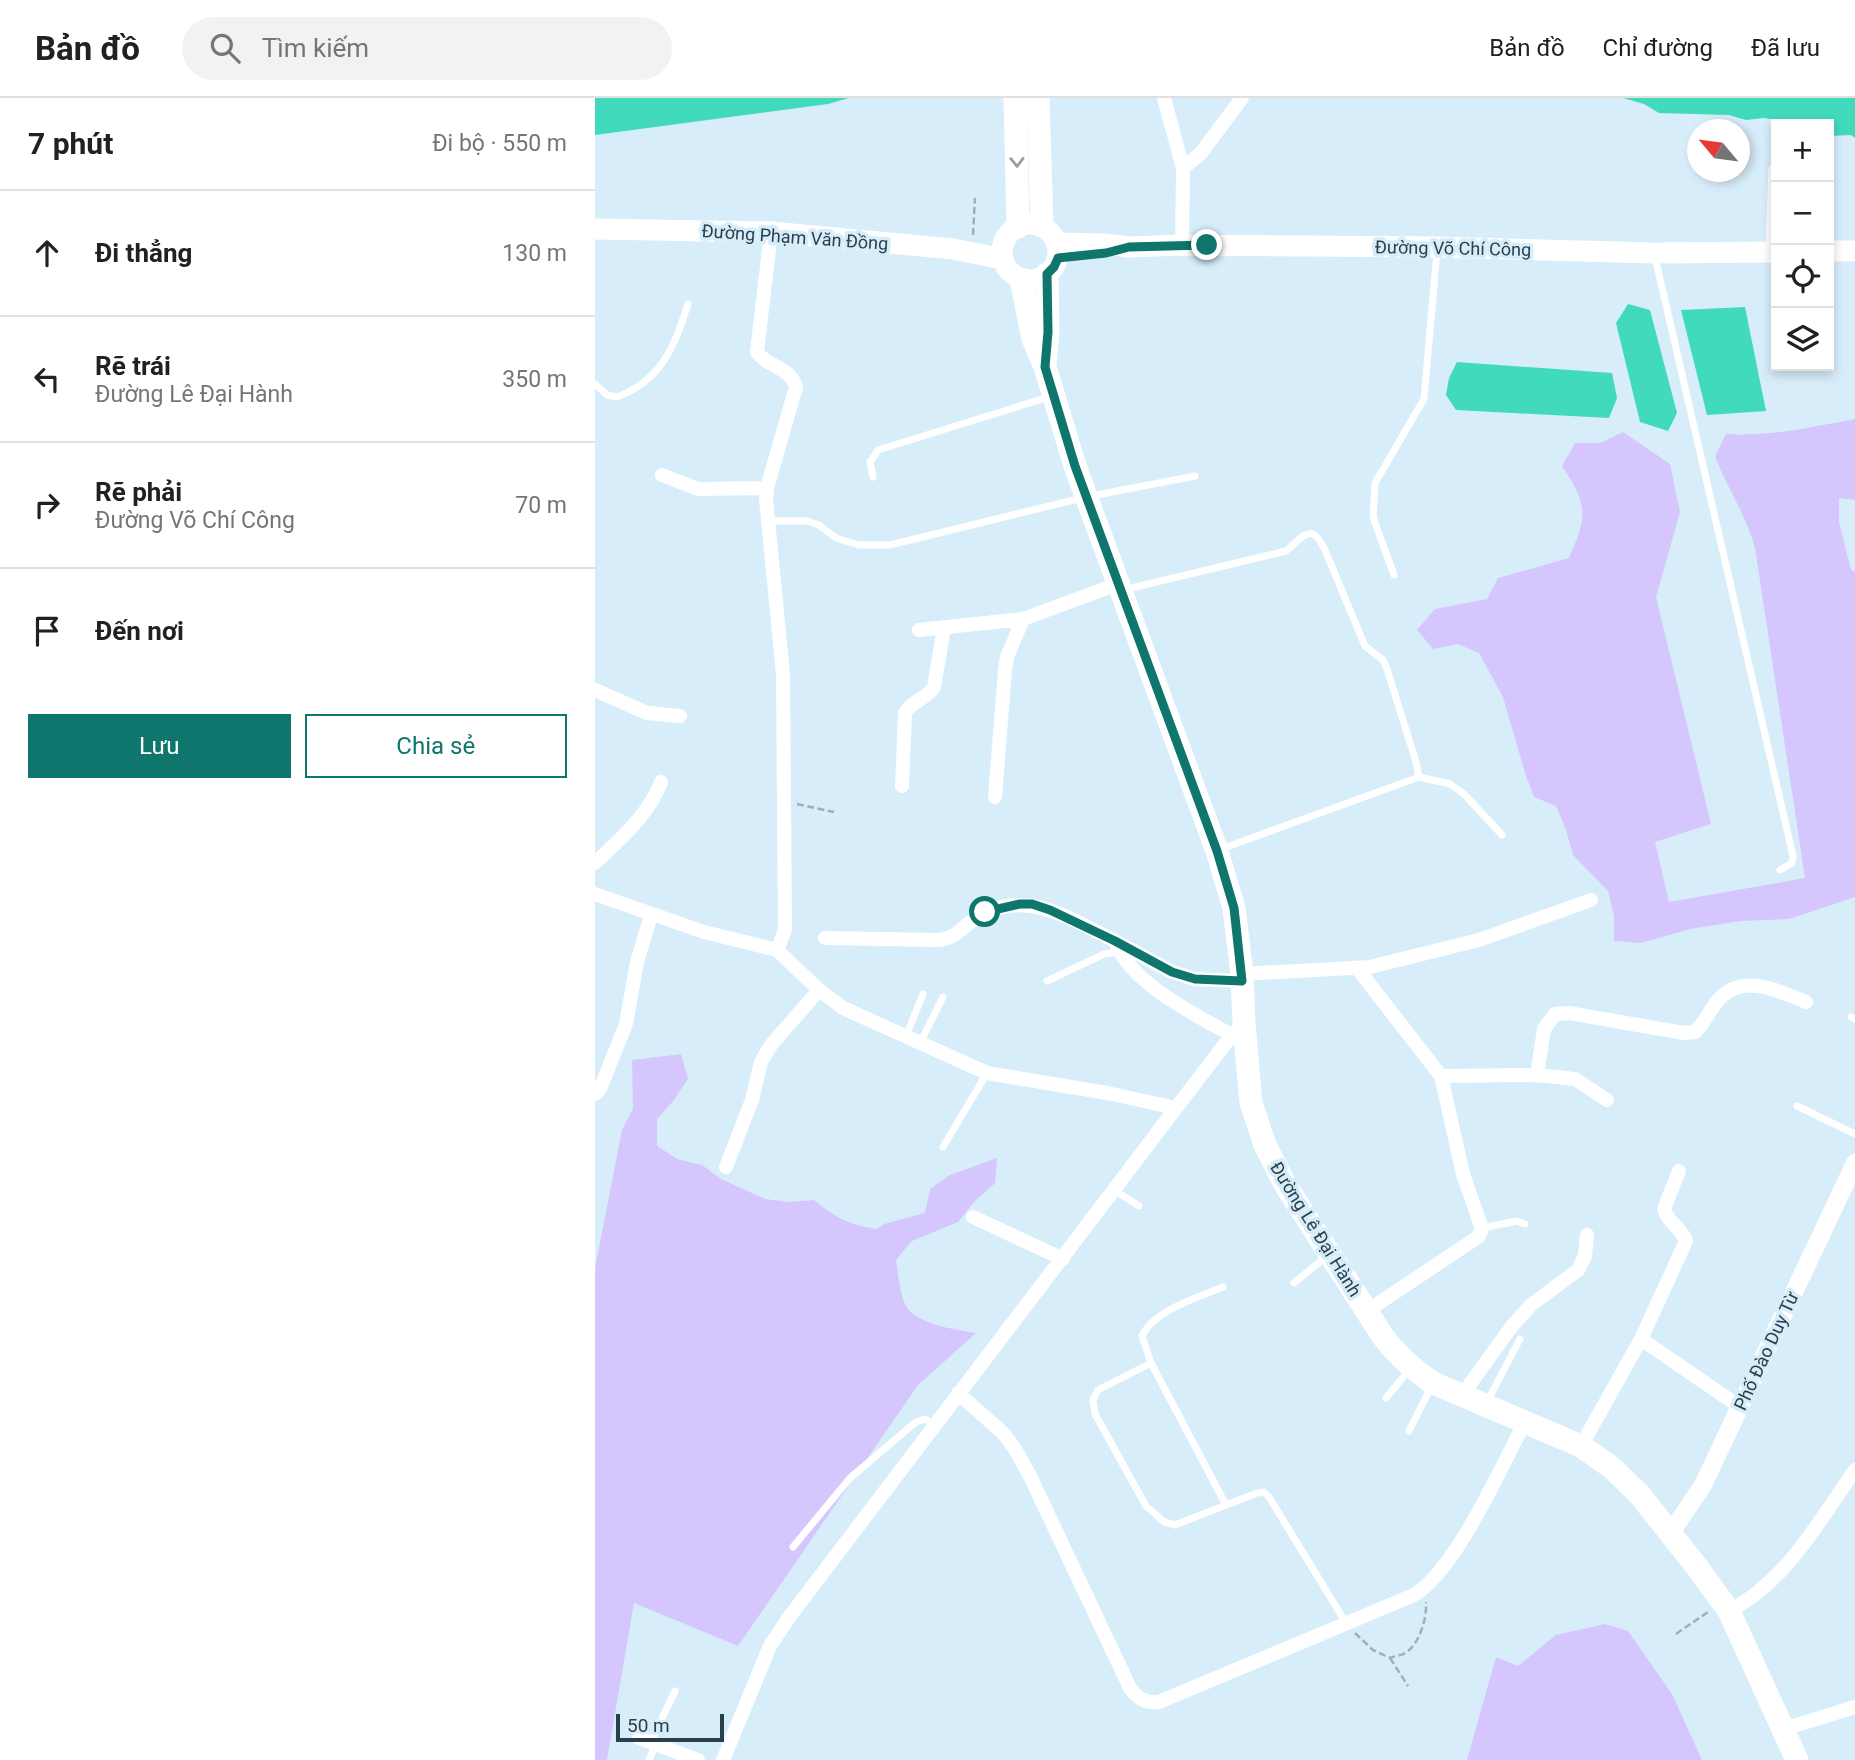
<!DOCTYPE html>
<html lang="vi">
<head>
<meta charset="utf-8">
<style>
  body { margin:0; font-family:Roboto,sans-serif; background:#f2f2f2; color:#202124 }
  .controls { position:absolute; right:21px; top:21px; display:grid; overflow:hidden; border-radius:0px; box-shadow:0 4px 10px #0003 }
  .controls button { width:63px; height:63px; display:grid; place-items:center; padding:0; border:0; border-bottom:2px solid #e0e0e0; background:#fff; color:#202124; font:35px sans-serif }
  .compass { position:absolute; left:1092px; top:21px; width:63px; height:63px; border-radius:50%; background:#fff; box-shadow:0 4px 10px #0003; rotate:299deg }
  .scale { position:absolute; left:21px; bottom:18px; width:108px; box-sizing:border-box; padding-left:7px; border:4px solid #293f4c; border-top:0; font-size:19px; line-height:24px; white-space:nowrap; color:#293f4c; -webkit-text-stroke:5px #d8edfa; paint-order:stroke }
  .stop { position:absolute; width:21px; height:21px; margin:-16px; border:5px solid #0f766e; border-radius:50%; background:#fff }
  .stop.end { background:#0f766e; border-color:#fff; box-shadow:0 2px 7px #0008 }
  .list { margin:0; padding:0; list-style:none }
  h2 { display:flex; justify-content:space-between; align-items:center; height:91px; margin:0; padding:0 28px; font-size:30px }
  h2 small { font-size:23px; font-weight:400; color:#757577 }
  .list li { display:grid; grid-template-columns:46px 1fr auto; gap:21px; align-items:center; box-sizing:border-box; height:126px; padding:0 28px; border-top:2px solid #e0e0e0 }
  .list b { display:block; font-size:26px; white-space:nowrap }
  .list p { margin:0; font-size:23px; white-space:nowrap; color:#757577 }
  .list em { font-size:23px; font-style:normal; color:#757577 }
  .actions { display:flex; gap:14px; padding:21px 28px }
  .actions a { flex:1; padding:16px 0; border:2px solid #0f766e; border-radius:0px; text-align:center; font-size:24px; color:#0f766e }
  .actions .main { background:#0f766e; color:#fff }
  .icon { flex:none; width:38px; height:38px; fill:none; stroke:currentColor; stroke-width:2; stroke-linecap:round; stroke-linejoin:round }
  .map { position:relative; flex:none; width:1260px; height:1662px; overflow:hidden }
  header { display:flex; align-items:center; gap:42px; box-sizing:border-box; height:98px; padding:0 35px; background:#fff; border-bottom:2px solid #e0e0e0 }
  header strong { font-size:33px }
  nav { display:flex; gap:38px; margin-inline-start:auto; font-size:24px }
  .search { width:490px; height:63px; background:#f2f2f2; display:flex; align-items:center; gap:18px; box-sizing:border-box; padding:0 24px; border-radius:38px; color:#757577; font-size:26px }
  main { display:flex }
  aside { flex:1; background:#fff }
  .map>svg:first-child { display:block }
</style>
</head>
<body>
<header>
<strong>Bản đồ</strong>
<div class="search"><svg class="icon" aria-label="search" viewBox="0 0 24 24"><circle cx="10" cy="10" r="6"/><path d="M15 15l6 6"/></svg>Tìm kiếm</div>
<nav><a>Bản đồ</a><a>Chỉ đường</a><a>Đã lưu</a></nav>
</header>
<main>
<aside>
<h2>7 phút<small>Đi bộ · 550 m</small></h2>
<ul class="list">
<li><svg class="icon" aria-label="ahead" viewBox="0 0 24 24"><path d="M12 20V5M6 11l6-6 6 6"/></svg><div><b>Đi thẳng</b></div><em>130 m</em></li>
<li><svg class="icon" aria-label="left" viewBox="0 0 24 24"><path d="M17 20v-9H6M10 6l-5 5 5 5"/></svg><div><b>Rẽ trái</b><p>Đường Lê Đại Hành</p></div><em>350 m</em></li>
<li><svg class="icon" aria-label="right" viewBox="0 0 24 24"><path d="M7 20v-9h11M14 6l5 5-5 5"/></svg><div><b>Rẽ phải</b><p>Đường Võ Chí Công</p></div><em>70 m</em></li>
<li><svg class="icon" aria-label="arrive" viewBox="0 0 24 24"><path d="M6 21V4h12l-3 4 3 4H6"/></svg><div><b>Đến nơi</b></div></li>
</ul>
<div class="actions"><a class="main">Lưu</a><a>Chia sẻ</a></div>
</aside>
<div class="map">
<svg width="1260" height="1662" viewBox="0 0 1260 1662">
  <rect width="100%" height="100%" fill="#d8edfa"/>
  <path fill="#d5c7fd" d="M1260 321V402L1244 400V424L1256 472 1260 474V799L1194 821 1146 823 1095 831 1046 845 1019 843V818L1013 793 978 757 971 732 961 708 939 699 930 675 908 599 884 555 863 546 838 551 822 532 840 511 892 501 903 480 974 460C993 417 993 408 967 368L980 345H1005L1028 334 1075 366 1085 414 1061 499 1116 726 1060 744 1074 804 1210 780 1160 450C1151 417 1132 390 1120 358L1131 336C1176 339 1216 329 1260 321Z
    M86 956 93 981 79 1002 62 1021V1048L82 1061 107 1067 126 1081 170 1101 194 1104 219 1102C241 1120 254 1127 282 1131L289 1126 330 1115 335 1091 355 1077 402 1060 400 1085 380 1103 363 1124 317 1143 301 1162C303 1174 305 1201 313 1211 326 1227 362 1232 381 1235L323 1287 143 1548 39 1505 12 1662H0V1170L27 1032 38 1011 37 962Z
    M1010 1526 1033 1533 1077 1596 1107 1662H872L901 1559 923 1568 961 1537Z"/>
  <path fill="#42dabd" d="M0 0H254L233 6 0 37Z
    M1028 0H1260V40L1256 37 1234 38V26H1187L1186 23 1169 20 1151 22 1134 17 1064 15 1049 6Z
    M1033 206 1055 212 1082 315 1073 333 1045 324 1021 225Z
    M1150 209 1171 313 1112 317 1086 212Z
    M862 264 1017 275 1022 300 1014 320 861 312 851 297 854 280Z"/>
  <g fill="none" stroke-linecap="round" stroke-linejoin="round">
    <path stroke="#9bb0bd" stroke-width="2.5" stroke-dasharray="7 3.5" stroke-linecap="butt" d="M378 137 380 100
      M202 706 239 714
      M760 1535 778 1552 795 1560C800 1558 808 1557 812 1554 825 1544 832 1520 831 1504
      M1081 1536 1113 1514
      M795 1560 813 1588"/>
    <path stroke="#fff" stroke-width="7" d="M1174 153 1177 71
      M1060 159 1198 758 1197 765 1185 772
      M0 286 12 297 22 299C67 282 79 249 93 206
      M278 379 275 364 283 352 457 298
      M173 423H212L224 427 241 440 264 447H295L491 399 600 378
      M799 477 778 419 780 385 829 301 842 153
      M528 492 691 453C709 438 716 423 730 452L770 548 788 562 792 571 821 664 824 679 626 751
      M824 679 855 686 869 696 907 737
      M452 883 509 856 524 854
      M1256 919 1260 921
      M311 938 328 896
      M325 945 348 899
      M1202 1008 1260 1036
      M348 1049 392 975
      M519 1092 544 1108
      M887 1130 922 1123 930 1126
      M699 1185 732 1158
      M628 1189C602 1200 559 1212 547 1238L556 1265 503 1292 498 1302 500 1316 551 1408 569 1424 580 1427 662 1395 669 1394 674 1399 751 1525
      M556 1265 631 1407
      M791 1300 816 1270
      M892 1304 925 1241
      M814 1333 836 1289
      M198 1449 255 1380 321 1324 330 1321 339 1326
      M56 1644 80 1593
      M54 1662 61 1646"/>
    <path stroke="#fff" stroke-width="14" d="M569 0 588 70 587 147
      M588 70 606 55 647 0
      M176 134 162 254C173 270 195 268 201 289L172 390 171 401 188 576 190 832 182 852
      M67 377 103 391 172 390
      M324 532 428 521 523 486
      M0 592 52 615 85 618
      M307 688 310 615C316 603 332 601 339 589L349 530
      M400 699 410 572 412 559 428 521
      M0 765C26 740 53 718 66 684
      M0 796 109 834 182 852 224 892 248 910 392 975 512 995 581 1010
      M230 840 344 842C366 839 370 824 389 815 437 793 477 822 520 843 534 884 600 917 637 937
      M520 843 577 874 600 881 647 883
      M762 870 846 978 868 1076 887 1131 883 1139 772 1213
      M647 876 775 869 884 842 996 802
      M942 977 949 931 960 916 974 915 1089 935 1100 934C1111 924 1116 908 1127 898 1152 876 1186 894 1211 904
      M846 978 942 977 980 981 1012 1002
      M0 996 5 991 31 926 42 864 56 817
      M131 1069 157 1002 166 964 176 947 224 892
      M378 1119 468 1161
      M1046 1241 1145 1309
      M363 1295 408 1335 420 1351 435 1378 535 1590C543 1601 550 1605 564 1604L819 1497C861 1472 906 1369 930 1324
      M867 1297 917 1228 936 1207 983 1172 990 1158 992 1137
      M986 1348 1046 1241 1091 1143C1087 1130 1072 1124 1069 1111L1084 1073
      M1134 1513C1191 1484 1224 1423 1260 1372
      M1189 1631 1260 1609
      M44 1640 103 1662
      M128 1662 175 1548 195 1518 581 1010 637 937 649 926"/>
    <path stroke="#fff" stroke-width="18" d="M1075 1436 1108 1387 1260 1065"/>
    <path stroke="#fff" stroke-width="21" d="M407 154a28 28 0 1 1 56 0a28 28 0 1 1-56 0Z
      M0 131 176 134 358 151 408 161
      M462 145 510 146 534 149 587 147 842 149 1059 155 1181 154
      M1234 153H1260"/>
    <path stroke="#fff" stroke-width="23" d="M420 0 423 129
      M443 0 447 128
      M426 181 438 241 450 269 480 368 622 753 639 810 647 876 649 926 656 1005 670 1047 691 1088 787 1237C801 1257 818 1271 838 1285L986 1348 1016 1369 1044 1396 1102 1469 1134 1513 1202 1662
      M450 266 453 234 452 176"/>
  </g>
  <defs><path id="oneway-chevron" d="M-2-3.5L2.5 0L-2 3.5" fill="none" stroke-width="1.6" stroke-linecap="round" stroke-linejoin="round" transform="scale(1.75)"/></defs>
  <use stroke="#949fa6" href="#oneway-chevron" transform="translate(422 64) rotate(89)"/>
  <g fill="none" stroke-linecap="round" stroke-linejoin="round">
    <path stroke="#0f766e" stroke-width="9" d="M390 814 425 806H437L455 812 520 843 577 874 600 881 647 883 639 810 622 753 480 368 450 269 453 234 452 176 459 169 463 160 511 155 534 149 612 147"/>
  </g>
  <g text-anchor="middle" dominant-baseline="central" stroke-width="7" stroke-linejoin="round" paint-order="stroke">
    <g font-size="18" fill="#293f4c" stroke="#d8edfa">
      <text transform="translate(200 139) rotate(4)">Đường Phạm Văn Đồng</text>
      <text transform="translate(858 150) rotate(1)">Đường Võ Chí Công</text>
      <text transform="translate(721 1131) rotate(58)">Đường Lê Đại Hành</text>
      <text transform="translate(1171 1253) rotate(-65)">Phố Đào Duy Từ</text>
    </g>
  </g>
</svg>
<div class="controls">
<button>+</button>
<button>−</button>
<button><svg class="icon" aria-label="locate" viewBox="0 0 24 24"><circle cx="12" cy="12" r="6"/><path d="M12 2v4M12 18v4M2 12h4M18 12h4"/></svg></button>
<button><svg class="icon" aria-label="layers" viewBox="0 0 24 24"><path d="M12 4l9 5-9 5-9-5zM3 14l9 5 9-5"/></svg></button>
</div>
<svg class="compass" viewBox="-18 -18 36 36"><path d="M0-13l5 13h-10z" fill="#e53935"/><path d="M0 13l5-13h-10z" fill="#757577"/></svg>
<div class="scale">50 m</div>
<div class="stop" style="left:390px;top:814px"></div>
<div class="stop end" style="left:612px;top:147px"></div>
</div>
</main>
</body>
</html>
